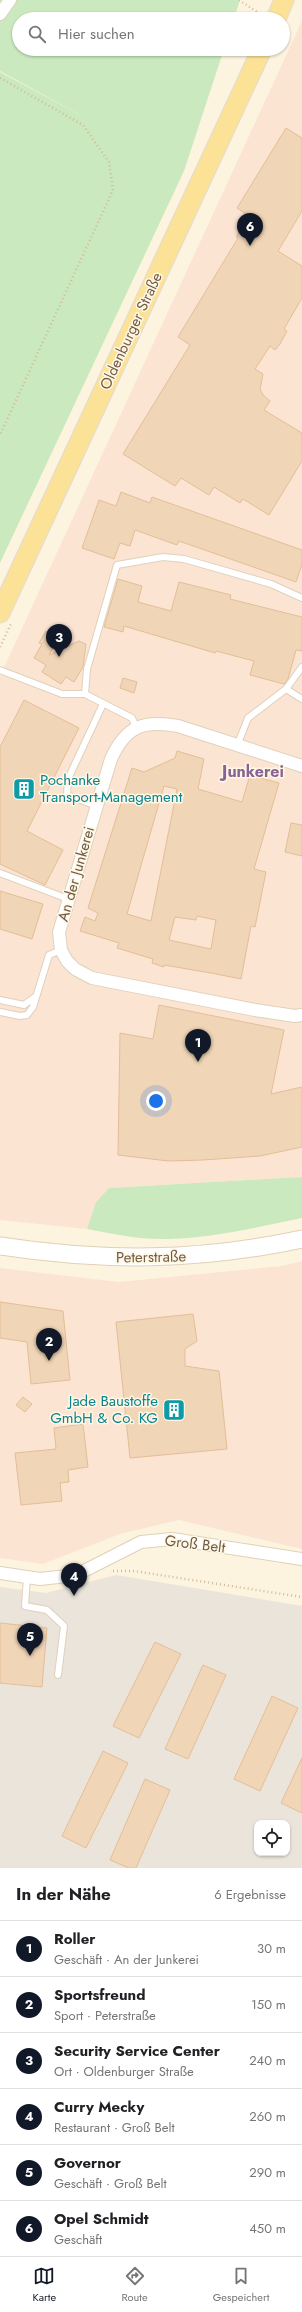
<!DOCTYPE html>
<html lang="de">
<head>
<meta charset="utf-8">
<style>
  body { margin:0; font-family:Jost,sans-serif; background:#f2f2f2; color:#202124 }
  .controls { position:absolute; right:12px; bottom:12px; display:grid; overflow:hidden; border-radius:8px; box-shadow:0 1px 3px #0004 }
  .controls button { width:36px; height:36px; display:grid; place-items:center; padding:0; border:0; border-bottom:1px solid #e0e0e0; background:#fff; color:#202124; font:20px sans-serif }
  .you { position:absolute; left:156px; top:1101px; width:14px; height:14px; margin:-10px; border:3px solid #fff; border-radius:50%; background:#1a73e8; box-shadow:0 0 0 6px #1a73e833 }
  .badge { display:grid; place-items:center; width:26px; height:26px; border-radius:50%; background:#111827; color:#fff; font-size:13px; font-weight:700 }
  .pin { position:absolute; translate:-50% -33px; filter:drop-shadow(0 1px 2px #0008) }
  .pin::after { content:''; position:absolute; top:21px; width:14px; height:12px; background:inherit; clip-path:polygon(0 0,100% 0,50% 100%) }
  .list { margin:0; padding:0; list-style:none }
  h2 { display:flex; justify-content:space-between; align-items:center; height:52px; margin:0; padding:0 16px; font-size:17px }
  h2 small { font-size:13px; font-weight:400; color:#757577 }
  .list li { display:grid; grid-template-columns:26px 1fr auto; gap:12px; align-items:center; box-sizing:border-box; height:56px; padding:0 16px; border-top:1px solid #e0e0e0 }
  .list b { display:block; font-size:15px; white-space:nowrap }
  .list p { margin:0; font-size:13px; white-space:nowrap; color:#757577 }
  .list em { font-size:13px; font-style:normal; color:#757577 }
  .icon { flex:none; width:22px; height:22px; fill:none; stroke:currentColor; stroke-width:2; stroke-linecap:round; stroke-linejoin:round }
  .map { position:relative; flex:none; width:302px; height:1868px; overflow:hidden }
  .search { position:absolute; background:#fff; box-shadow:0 1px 3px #0004; left:12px; right:12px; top:12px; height:44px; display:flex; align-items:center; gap:10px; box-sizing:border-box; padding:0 14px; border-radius:22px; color:#757577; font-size:15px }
  .sheet { height:388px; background:#fff }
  nav { display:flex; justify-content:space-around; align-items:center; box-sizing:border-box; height:56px; border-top:1px solid #e0e0e0; background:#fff; font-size:11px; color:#757577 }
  nav a { display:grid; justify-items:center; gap:2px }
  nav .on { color:#111827 }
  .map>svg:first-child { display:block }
</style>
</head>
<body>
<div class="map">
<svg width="302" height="1868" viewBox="0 0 302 1868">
  <rect width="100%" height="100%" fill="#fcf4df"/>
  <path fill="#fce4d2" d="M302 21V1177L109 1188 96 1202 87 1229 0 1220V676Z
    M302 1261V1549L179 1520 120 1534 43 1564 0 1558V1268L119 1282 282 1266Z"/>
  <path fill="#eae4db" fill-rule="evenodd" d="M116 1575 302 1606V1868H0V1587L46 1593ZM257 1823H287V1853H257Z"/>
  <path fill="#cae9be" d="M0 0H240L234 19H19V49H224L184 171 0 563V72L97 124 0 71Z
    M302 1177V1218C258 1227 214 1238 169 1239 142 1240 113 1234 87 1229L96 1202 109 1188Z"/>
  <path fill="#f1d5b7" stroke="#e3be97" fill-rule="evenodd" d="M286 128 302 138V211L278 251 302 266V298L284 329 287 331 280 344 275 350 270 346 255 369 263 374 260 389 263 395 270 401 264 410 302 433V461L269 515 243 499 240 503 214 487 209 495 181 478 175 486 123 454 190 345 178 337 238 238 236 237 249 216 237 208Z
    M121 492 150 503 152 497 302 550V564L296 582 179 541 177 545 135 530 130 546 120 543 114 559 82 548 99 500 116 506Z
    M118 579 142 586 138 602 171 611 179 582 231 595 230 599 302 617V651L296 650 288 679 284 684 250 675 254 661 216 651 215 653 124 626 123 632 104 627Z
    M46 631 58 638 49 655 79 641 86 644 83 667 74 682 66 677 61 684 42 672 46 665 34 658 42 644 39 643Z
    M123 678 137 682 134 693 120 688Z
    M24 700 79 728 27 831 63 850 45 885 0 864V747Z
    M177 751 204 759 198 789 242 802 250 775 279 783 254 869 266 872 255 927 251 926 241 979 211 973 164 965V967L152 963 153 959 117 948 119 943 80 931 85 917 95 921 98 913 88 908 132 768 144 772 175 758ZM164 786 177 789 151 921 127 914ZM197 916 216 920 211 949 169 940 175 917 196 920Z
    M291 823 302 825V856L285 852Z
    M0 891 43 904 32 939 0 929Z
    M159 1005 284 1030 271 1094 302 1087V1147L260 1156 203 1160 168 1161 118 1155 120 1033 153 1039Z
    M0 1302 63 1311 70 1380 31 1384 27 1342 0 1338Z
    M193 1314 197 1341 185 1349V1366L219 1371 227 1449 130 1458 116 1322Z
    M23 1397 32 1404 25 1412 16 1405Z
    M83 1424 88 1467 68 1470 69 1482 60 1483 62 1501 21 1505 15 1453 56 1449 54 1428Z
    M0 1623 47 1628 42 1687 0 1683Z
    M155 1642 181 1654 139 1738 113 1726Z
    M203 1665 226 1675 188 1759 165 1749Z
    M272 1696 298 1708 260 1791 234 1779Z
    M103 1751 128 1763 86 1848 62 1836Z
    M302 1758V1813L281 1803Z
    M145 1779 170 1790 136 1868H129L110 1860Z"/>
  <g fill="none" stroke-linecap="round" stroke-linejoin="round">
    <g stroke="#dfd1bb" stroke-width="8">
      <path id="lane" d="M0 670 62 694H85
        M286 689 302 699
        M136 727 132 718 85 694 87 669 117 565 163 557 184 559 271 584 302 598
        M237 746 248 718 286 689 302 667
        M97 806 67 795 68 779 103 704
        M0 873 68 899
        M0 1000 24 1005 35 997
        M0 1012 20 1016 27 1015 33 1007 49 955 61 950
        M27 1577 25 1606 47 1610 64 1626 58 1675"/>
    </g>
    <g stroke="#dfd1bb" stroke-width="14">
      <path id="street" d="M0 14 10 0
        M302 766 178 726C143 720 126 726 111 759L59 932 61 950 67 961 75 969 92 978 255 1010 295 1016 302 1015
        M0 1573 40 1579 76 1575 141 1542 172 1539 302 1559"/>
    </g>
    <g stroke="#e1d0b6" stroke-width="19">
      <path id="secondary" d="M0 1246C104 1262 199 1261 302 1239"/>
    </g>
    <g stroke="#e0dbd7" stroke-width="21">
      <path id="primary" d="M276 19 284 0
        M0 613 262 49"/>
    </g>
    <path stroke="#d5b99b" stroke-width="2.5" stroke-dasharray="1 3" stroke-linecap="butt" d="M239 0 262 15
      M283 39 287 30
      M0 78 83 125 109 162 113 190 0 435
      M0 647 11 624
      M113 1571H134L302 1597"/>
    <use href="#lane" stroke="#fff" stroke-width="6"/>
    <use href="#street" stroke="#fff" stroke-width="12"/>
    <use href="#secondary" stroke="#fff" stroke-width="17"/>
    <use href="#primary" stroke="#fbe297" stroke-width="19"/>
  </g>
  <defs>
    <g id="building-square" transform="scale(1.15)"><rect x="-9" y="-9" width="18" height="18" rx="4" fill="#0f9aa8" stroke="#fff8e5"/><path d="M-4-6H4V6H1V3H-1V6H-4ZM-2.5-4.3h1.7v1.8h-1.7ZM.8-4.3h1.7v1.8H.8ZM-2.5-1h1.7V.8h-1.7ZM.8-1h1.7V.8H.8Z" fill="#fff"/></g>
  </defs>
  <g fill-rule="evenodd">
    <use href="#building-square" x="24" y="789"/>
    <use href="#building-square" x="174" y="1410"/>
  </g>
  <g text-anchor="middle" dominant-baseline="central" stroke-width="3" stroke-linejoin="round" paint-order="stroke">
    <g font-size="15" fill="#725c47" stroke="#fff8e5">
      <text transform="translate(131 331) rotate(-65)">Oldenburger Straße</text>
      <text transform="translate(76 874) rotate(-74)">An der Junkerei</text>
      <text transform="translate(151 1257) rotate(-1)">Peterstraße</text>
      <text transform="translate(195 1544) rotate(7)">Groß Belt</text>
    </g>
    <g font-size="15" fill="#0d838f" stroke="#fff8e5" text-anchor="start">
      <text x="40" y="780">Pochanke<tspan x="40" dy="17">Transport-Management</tspan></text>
      <text x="158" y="1401" text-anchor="end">Jade Baustoffe<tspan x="158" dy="17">GmbH &amp; Co. KG</tspan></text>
    </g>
    <g font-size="16" font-weight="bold" fill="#8a6395" stroke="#fff8e5">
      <text x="253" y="771">Junkerei</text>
    </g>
  </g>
</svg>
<div class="controls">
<button><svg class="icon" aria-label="locate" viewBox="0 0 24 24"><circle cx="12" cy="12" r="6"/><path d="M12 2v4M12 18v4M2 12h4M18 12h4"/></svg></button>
</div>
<div class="you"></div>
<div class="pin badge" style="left:198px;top:1062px">1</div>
<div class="pin badge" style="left:49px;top:1361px">2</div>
<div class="pin badge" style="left:59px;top:657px">3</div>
<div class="pin badge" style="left:74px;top:1596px">4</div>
<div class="pin badge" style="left:30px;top:1656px">5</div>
<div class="pin badge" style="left:250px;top:246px">6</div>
<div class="search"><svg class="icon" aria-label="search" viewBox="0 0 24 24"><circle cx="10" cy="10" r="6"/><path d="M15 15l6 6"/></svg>Hier suchen</div>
</div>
<section class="sheet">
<h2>In der Nähe<small>6 Ergebnisse</small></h2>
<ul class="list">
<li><span class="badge">1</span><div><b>Roller</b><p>Geschäft · An der Junkerei</p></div><em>30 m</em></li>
<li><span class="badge">2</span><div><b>Sportsfreund</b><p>Sport · Peterstraße</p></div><em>150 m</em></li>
<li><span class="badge">3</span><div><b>Security Service Center</b><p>Ort · Oldenburger Straße</p></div><em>240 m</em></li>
<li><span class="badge">4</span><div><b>Curry Mecky</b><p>Restaurant · Groß Belt</p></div><em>260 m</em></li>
<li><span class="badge">5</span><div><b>Governor</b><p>Geschäft · Groß Belt</p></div><em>290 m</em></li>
<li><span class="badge">6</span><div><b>Opel Schmidt</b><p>Geschäft</p></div><em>450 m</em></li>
</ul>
</section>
<nav>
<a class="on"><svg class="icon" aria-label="map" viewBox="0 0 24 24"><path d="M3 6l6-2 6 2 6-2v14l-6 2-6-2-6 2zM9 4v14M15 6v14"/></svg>Karte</a>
<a><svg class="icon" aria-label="directions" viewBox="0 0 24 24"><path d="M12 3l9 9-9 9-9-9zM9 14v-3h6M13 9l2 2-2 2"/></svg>Route</a>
<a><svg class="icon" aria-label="saved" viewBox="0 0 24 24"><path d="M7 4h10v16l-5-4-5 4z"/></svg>Gespeichert</a>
</nav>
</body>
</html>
